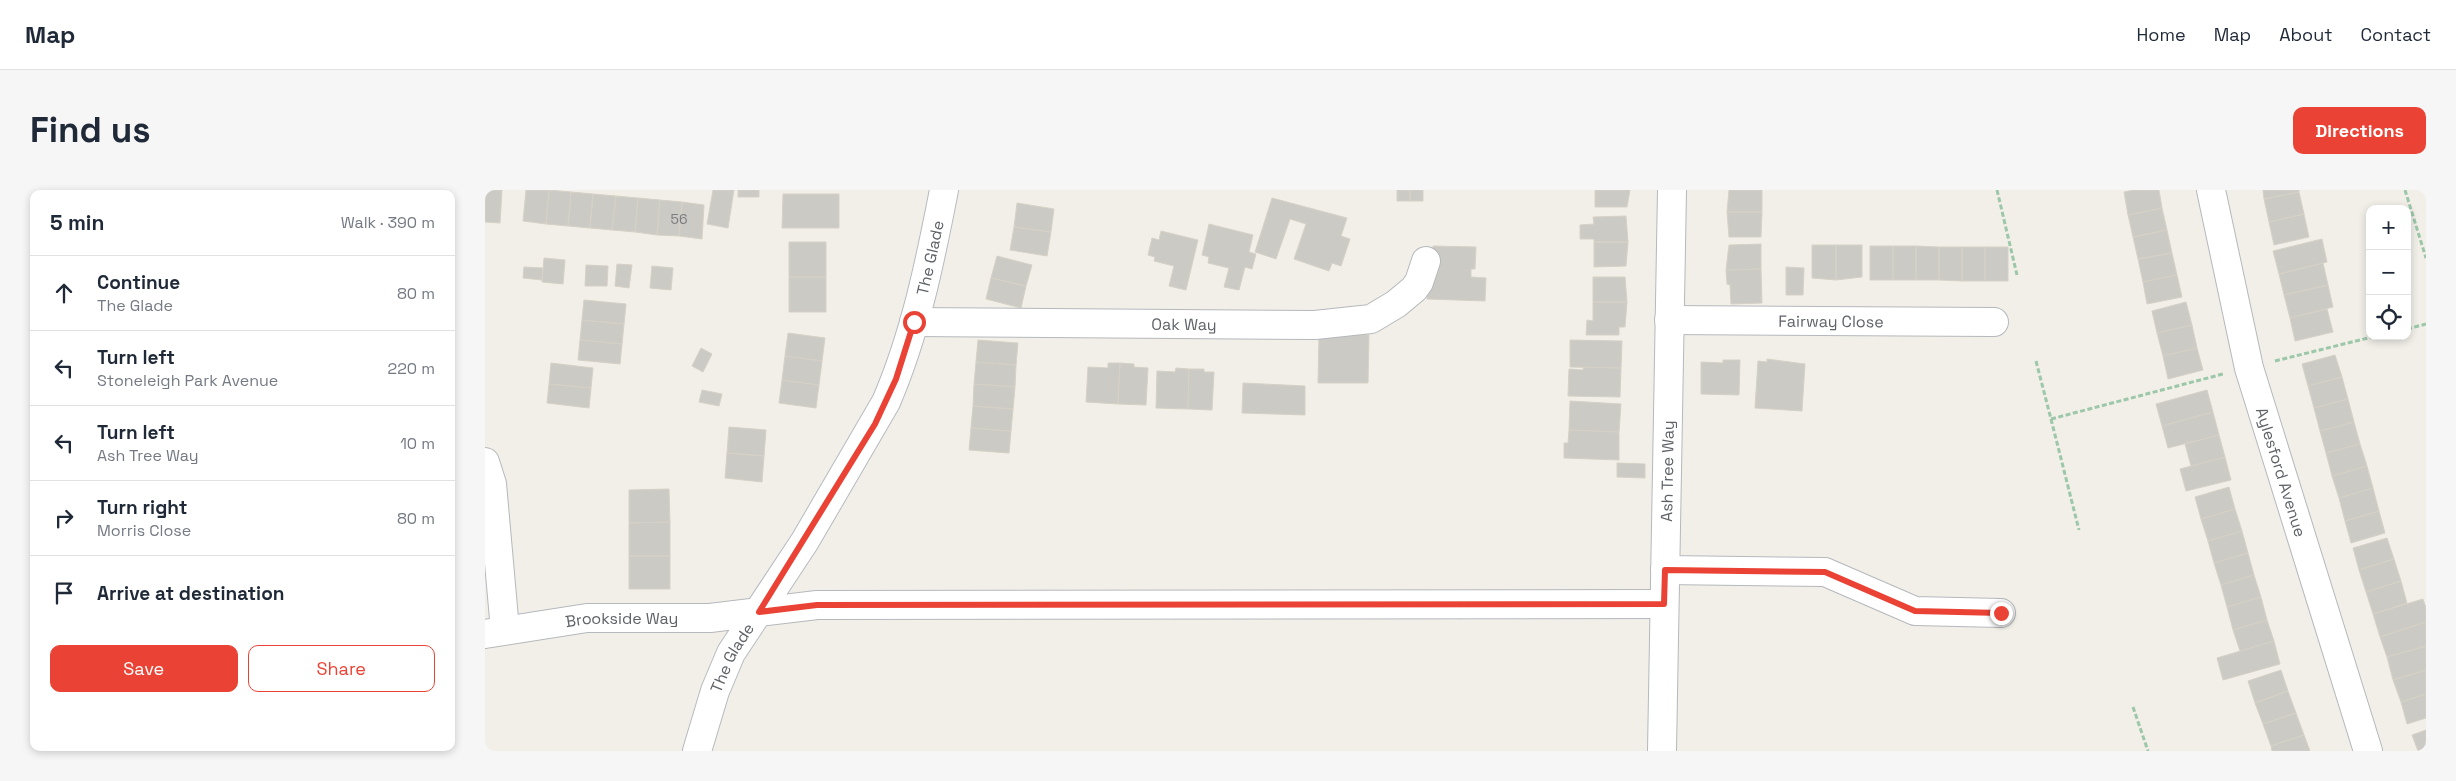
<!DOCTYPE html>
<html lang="en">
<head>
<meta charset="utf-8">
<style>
  body { margin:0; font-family:"Space Grotesk",sans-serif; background:#f6f6f7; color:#1f2937 }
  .controls { position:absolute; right:15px; top:15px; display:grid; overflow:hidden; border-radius:10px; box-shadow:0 2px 8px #0003 }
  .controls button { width:45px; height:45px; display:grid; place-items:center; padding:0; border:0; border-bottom:1px solid #e0e1e3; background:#fff; color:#1f2937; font:25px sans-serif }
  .stop { position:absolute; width:15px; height:15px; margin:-11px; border:4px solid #ea4335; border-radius:50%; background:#fff }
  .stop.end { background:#ea4335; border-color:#fff; box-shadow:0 1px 5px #0008 }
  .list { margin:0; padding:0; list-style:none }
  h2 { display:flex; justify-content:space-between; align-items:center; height:65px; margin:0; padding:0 20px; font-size:21px }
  h2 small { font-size:16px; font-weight:400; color:#747a83 }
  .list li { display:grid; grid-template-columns:32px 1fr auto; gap:15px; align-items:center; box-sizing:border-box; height:75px; padding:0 20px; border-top:1px solid #e0e1e3 }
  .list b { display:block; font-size:19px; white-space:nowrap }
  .list p { margin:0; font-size:16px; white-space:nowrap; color:#747a83 }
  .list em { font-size:16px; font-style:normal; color:#747a83 }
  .actions { display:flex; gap:10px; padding:15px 20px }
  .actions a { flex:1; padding:11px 0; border:1px solid #ea4335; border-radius:10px; text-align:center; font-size:18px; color:#ea4335 }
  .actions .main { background:#ea4335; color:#fff }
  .icon { flex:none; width:28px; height:28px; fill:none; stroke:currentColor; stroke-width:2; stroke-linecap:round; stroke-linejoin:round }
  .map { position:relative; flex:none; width:1941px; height:561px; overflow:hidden; border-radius:10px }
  header { display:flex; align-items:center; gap:30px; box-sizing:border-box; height:70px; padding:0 25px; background:#fff; border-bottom:1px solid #e0e1e3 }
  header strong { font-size:24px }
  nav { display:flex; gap:28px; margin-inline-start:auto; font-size:18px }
  .intro { display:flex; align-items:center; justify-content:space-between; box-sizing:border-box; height:120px; padding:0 30px }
  h1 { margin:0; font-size:35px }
  .button { padding:12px 22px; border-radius:10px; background:#ea4335; color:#fff; font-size:18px; font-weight:700 }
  main { display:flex; gap:30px; padding:0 30px }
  aside { flex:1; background:#fff; border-radius:10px; box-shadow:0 2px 8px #0003 }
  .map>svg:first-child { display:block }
</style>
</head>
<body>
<header>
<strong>Map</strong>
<nav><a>Home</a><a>Map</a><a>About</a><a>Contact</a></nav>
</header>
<div class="intro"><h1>Find us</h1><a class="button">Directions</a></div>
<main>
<aside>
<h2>5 min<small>Walk · 390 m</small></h2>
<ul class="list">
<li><svg class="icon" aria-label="ahead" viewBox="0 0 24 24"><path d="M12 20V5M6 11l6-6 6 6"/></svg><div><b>Continue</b><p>The Glade</p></div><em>80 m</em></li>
<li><svg class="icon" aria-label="left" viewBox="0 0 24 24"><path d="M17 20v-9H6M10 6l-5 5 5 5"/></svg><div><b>Turn left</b><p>Stoneleigh Park Avenue</p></div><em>220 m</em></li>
<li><svg class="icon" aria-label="left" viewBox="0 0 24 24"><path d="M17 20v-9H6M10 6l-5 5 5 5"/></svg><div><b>Turn left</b><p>Ash Tree Way</p></div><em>10 m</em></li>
<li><svg class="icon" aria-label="right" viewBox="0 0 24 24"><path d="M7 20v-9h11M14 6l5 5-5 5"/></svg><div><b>Turn right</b><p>Morris Close</p></div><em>80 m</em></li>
<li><svg class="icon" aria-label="arrive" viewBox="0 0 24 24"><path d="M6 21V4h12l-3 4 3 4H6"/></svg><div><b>Arrive at destination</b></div></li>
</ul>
<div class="actions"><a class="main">Save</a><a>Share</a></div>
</aside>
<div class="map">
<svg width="1941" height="561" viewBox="0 0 1941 561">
  <rect width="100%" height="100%" fill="#f1efe8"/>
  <path fill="#cccac5" stroke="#d6d1c6" d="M0 0H17L15 33 0 32Z
    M41 0H64L61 34 38 31Z
    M64 0 86 2 83 36 61 34Z
    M228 0H249L243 38 222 34Z
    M253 0H274V7H253Z
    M912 0H925V11H912Z
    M925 0H938V11H925Z
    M1110 0H1145L1142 17H1110Z
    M1244 0H1277V22H1242Z
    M1649 0H1674L1677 18 1643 25 1639 2Z
    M1778 0H1814V2L1779 9Z
    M86 2 108 4 105 38 83 36Z
    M1814 2 1819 24 1784 32 1779 9Z
    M108 4 131 6 127 40 105 38Z
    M298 4H354V38H297Z
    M131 6 153 8 150 42 127 40Z
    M153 8 175 10 172 45 150 42Z
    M787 8 862 28 856 46 865 49 856 76 847 73 844 81 809 69 821 34 805 29 791 69 770 62Z
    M175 10 197 12 194 46 172 45Z
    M197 12 219 15 217 49 194 46Z
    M532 13 569 19 566 42 529 37Z
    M1677 18 1682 40 1648 47 1643 25Z
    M1242 22H1277L1276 47H1244Z
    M1819 24 1824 47 1789 55 1784 32Z
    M1141 26 1143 52H1109V49H1095V35L1109 34 1108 27Z
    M724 34 768 45 764 62 771 64 767 79 760 77 754 100 739 97 744 78 723 73 724 67 717 65Z
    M529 37 566 42 562 66 525 60Z
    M1682 40 1687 63 1653 69 1648 47Z
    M676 41 713 50 701 100 684 96 689 76 669 71 670 67 663 65 667 48 674 50Z
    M1837 49 1842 72 1794 84 1788 61Z
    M304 52H341V87H304Z
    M1109 52H1143L1141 76 1109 77Z
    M1276 54V79L1241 80 1244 55Z
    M1327 55H1351V90L1327 88Z
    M1351 55H1377V87L1351 90Z
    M948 56 991 57 990 79H986V87L1001 88 1000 111 942 109V83L947 84Z
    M1385 56H1408V90H1385Z
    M1408 56H1431V90H1408Z
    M1431 56 1454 57V90H1431Z
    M1454 57H1477V91L1454 90Z
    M1477 57H1500V91H1477Z
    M1500 57H1523V91H1500Z
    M1687 63 1692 85 1658 92 1653 69Z
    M512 66 547 75 541 96 506 88Z
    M59 68 80 70 78 94 57 92Z
    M1838 73 1843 95 1799 105 1794 84Z
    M132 74 147 75 144 98 130 96Z
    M101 75 123 76 122 96H100Z
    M167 76 188 78 186 100 165 98Z
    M39 77 58 78 57 90 38 88Z
    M1301 77 1319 78 1318 105H1301Z
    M1276 79 1277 113 1246 114 1245 95 1242 94 1241 80Z
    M1692 85 1697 107 1662 114 1658 92Z
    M304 87H341V122H304Z
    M1108 87H1140L1142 112H1108Z
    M506 88 541 96 536 118 501 109Z
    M1843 95 1848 117 1805 128 1799 105Z
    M99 110 141 114 139 134 97 130Z
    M1108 112H1142L1140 137H1134V145H1101L1102 130 1108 131Z
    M1701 112 1707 135 1672 143 1667 121Z
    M1842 119 1848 142 1810 151 1805 128Z
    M97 130 139 134 137 154 95 150Z
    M1707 135 1712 158 1678 166 1672 143Z
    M303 143 340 148 337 171 300 166Z
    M834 144 884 145 883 193H833Z
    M95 150 137 154 135 174 93 170Z
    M493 150 533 153 531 175 491 172Z
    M1085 150 1137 151 1136 178 1085 177Z
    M216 158 227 164 218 182 207 176Z
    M1712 158 1718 180 1683 189 1678 166Z
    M1850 165 1857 187 1823 196 1817 174Z
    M300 166 337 171 334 195 297 190Z
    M1282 169 1320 174 1317 221 1270 218 1273 171 1282 172Z
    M1238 170H1255L1254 205 1216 204V172L1238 173Z
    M491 172 531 175 530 197 489 194Z
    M66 173 108 178 106 198 64 194Z
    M623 173H635L633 214 601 212 603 177 623 178Z
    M635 173 649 174V177L663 178 661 215 633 214Z
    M1098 177 1136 178 1135 207 1083 206 1084 179 1098 180Z
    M691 178 704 179 703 219 671 218 672 181 690 182Z
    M704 179H719V182H729L727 220 703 219Z
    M1857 187 1863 209 1829 218 1823 196Z
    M297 190 334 195 331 218 294 213Z
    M758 193 820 196V225L757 223Z
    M64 194 106 198 104 218 62 213Z
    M489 194 530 197 528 219 488 216Z
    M217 200 237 204 234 216 214 212Z
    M1722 200 1728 222 1677 236 1671 214Z
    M1863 209 1869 232 1835 241 1829 218Z
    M1085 211 1136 214 1134 242 1084 240Z
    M488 216 528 219 526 241 486 238Z
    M1728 222 1734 245 1683 258 1677 236Z
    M1869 232 1875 254 1841 263 1835 241Z
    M244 237 281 240 279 266 242 263Z
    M486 238 526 241 524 263 484 260Z
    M1084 240 1134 242V270L1079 268V253H1083Z
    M1734 245 1740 267 1706 276 1700 254Z
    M1875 254 1882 276 1847 286 1841 263Z
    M242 263 279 266 277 292 240 288Z
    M1740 267 1746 290 1701 301 1695 279Z
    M1132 273 1160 274V288L1132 287Z
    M1882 276 1888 298 1854 308 1847 286Z
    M1744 297 1750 319 1716 329 1710 307Z
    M1888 298 1894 321 1860 331 1854 308Z
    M184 299 185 332 144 333V300Z
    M1750 319 1757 341 1723 351 1716 329Z
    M1894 321 1900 343 1866 353 1860 331Z
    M185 332V366H144V333Z
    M1757 341 1763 363 1729 373 1723 351Z
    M1902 348 1909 369 1874 380 1868 358Z
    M1763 363 1769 385 1736 395 1729 373Z
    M144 366H185V399H144Z
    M1909 369 1916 391 1881 402 1874 380Z
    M1769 385 1776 407 1742 417 1736 395Z
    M1916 391 1922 413 1888 424 1881 402Z
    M1776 407 1782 430 1748 440 1742 417Z
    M1938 409 1941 418V432L1895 447 1888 424Z
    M1782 430 1789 451 1755 461 1748 440Z
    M1941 432V456L1902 467 1895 447Z
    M1789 451 1795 474 1738 490 1732 468Z
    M1941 456V480L1908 490 1902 467Z
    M1796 480 1803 501 1770 513 1763 491Z
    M1941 480V504L1916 512 1908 490Z
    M1803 501 1811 523 1778 534 1770 513Z
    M1941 504V528L1922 534 1916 512Z
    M1811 523 1819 545 1786 556 1778 534Z
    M1941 540V561H1933L1927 545Z
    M1819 545 1825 561H1787L1786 556Z"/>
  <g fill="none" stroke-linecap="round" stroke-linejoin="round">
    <g stroke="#b5b8bc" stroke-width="30">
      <g id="street">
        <path id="s1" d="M1726 0 1764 178 1883 561"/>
        <path id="s2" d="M1184 130 1509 132"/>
        <path id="s3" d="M429 132 830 135 886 129 911 114 929 99 934 92 941 71"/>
        <path d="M0 272 7 294 20 440"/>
        <path d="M1180 380 1340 382 1430 421 1516 423"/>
        <path id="s4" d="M0 444 102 428H225L332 415 1179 414"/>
        <path id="s5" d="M1177 561 1187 0"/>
      </g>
    </g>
    <g stroke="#b6babf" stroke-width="30">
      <g id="secondary">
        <path id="s6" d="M212 561 230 501 246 463 320 351 401 212C430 145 445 72 459 0"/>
      </g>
    </g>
    <path stroke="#9cc7a9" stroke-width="3" stroke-dasharray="5 2.5" stroke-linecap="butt" d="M1512 0 1532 85
      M1920 0 1941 68
      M1922 139 1941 134
      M1551 171 1566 229 1738 184
      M1790 171 1891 146
      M1566 229 1594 340
      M1648 517 1663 561"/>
    <use href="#street" stroke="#fff" stroke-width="28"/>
    <use href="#secondary" stroke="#fff" stroke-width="28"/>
  </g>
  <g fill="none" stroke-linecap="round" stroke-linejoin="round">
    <path stroke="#ea4335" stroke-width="6" d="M429 132 411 189 390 234 274 422 332 415 1179 414 1180 380 1340 382 1430 421 1516 423"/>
  </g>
  <g text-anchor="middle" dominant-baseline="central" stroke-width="5" stroke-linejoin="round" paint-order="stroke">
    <g font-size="14" fill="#7a7d7f">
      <text x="194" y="29">56</text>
    </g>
    <g font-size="16" fill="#5f6368" stroke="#fff">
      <text stroke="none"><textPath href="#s6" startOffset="550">The Glade</textPath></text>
      <text stroke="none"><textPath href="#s2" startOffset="162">Fairway Close</textPath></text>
      <text stroke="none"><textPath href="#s3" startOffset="270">Oak Way</textPath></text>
      <text stroke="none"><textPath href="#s5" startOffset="280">Ash Tree Way</textPath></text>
      <text stroke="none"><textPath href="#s1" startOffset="291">Aylesford Avenue</textPath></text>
      <text stroke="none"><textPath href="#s4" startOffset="138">Brookside Way</textPath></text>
      <text stroke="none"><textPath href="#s6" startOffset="100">The Glade</textPath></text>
    </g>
  </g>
</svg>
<div class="controls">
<button>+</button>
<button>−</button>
<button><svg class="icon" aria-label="locate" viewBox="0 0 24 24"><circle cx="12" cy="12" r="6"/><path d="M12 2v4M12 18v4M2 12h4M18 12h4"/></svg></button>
</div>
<div class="stop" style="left:429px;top:132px"></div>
<div class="stop end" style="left:1516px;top:423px"></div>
</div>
</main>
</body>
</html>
